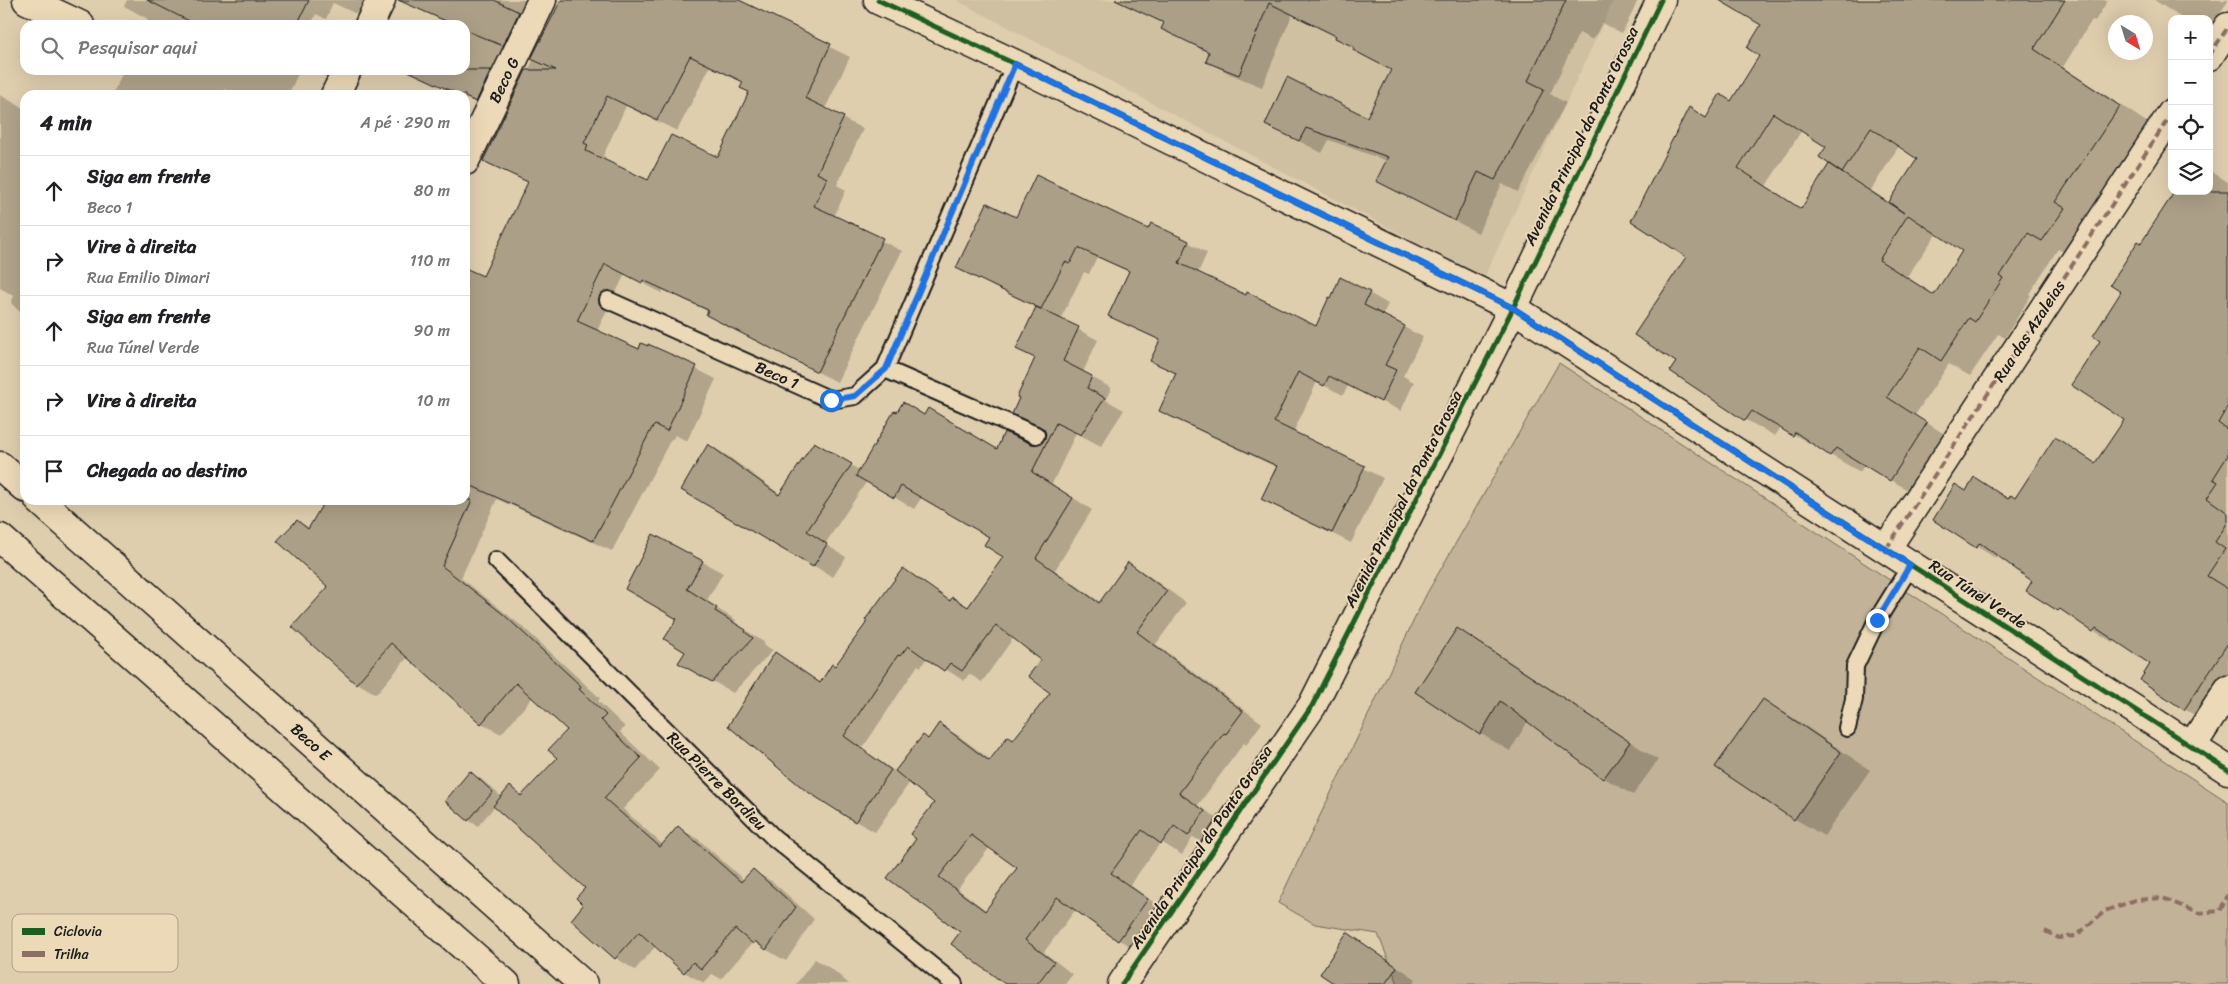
<!DOCTYPE html>
<html lang="pt">
<head>
<meta charset="utf-8">
<style>
  body { margin:0; font-family:Sriracha,sans-serif; background:#f2f2f2; color:#202124 }
  .controls { position:absolute; right:15px; top:15px; display:grid; overflow:hidden; border-radius:10px; box-shadow:0 5px 20px #0002 }
  .controls button { width:45px; height:45px; display:grid; place-items:center; padding:0; border:0; border-bottom:1px solid #e0e0e0; background:#fff; color:#202124; font:25px sans-serif }
  .compass { position:absolute; left:2108px; top:15px; width:45px; height:45px; border-radius:50%; background:#fff; box-shadow:0 5px 20px #0002; rotate:142deg }
  .stop { position:absolute; width:15px; height:15px; margin:-11px; border:4px solid #1a73e8; border-radius:50%; background:#fff }
  .stop.end { background:#1a73e8; border-color:#fff; box-shadow:0 1px 5px #0008 }
  .list { margin:0; padding:0; list-style:none }
  h2 { display:flex; justify-content:space-between; align-items:center; height:65px; margin:0; padding:0 20px; font-size:21px }
  h2 small { font-size:16px; font-weight:400; color:#757577 }
  .list li { display:grid; grid-template-columns:32px 1fr auto; gap:15px; align-items:center; box-sizing:border-box; height:70px; padding:0 20px; border-top:1px solid #e0e0e0 }
  .list b { display:block; font-size:19px; white-space:nowrap }
  .list p { margin:0; font-size:16px; white-space:nowrap; color:#757577 }
  .list em { font-size:16px; font-style:normal; color:#757577 }
  .icon { flex:none; width:28px; height:28px; fill:none; stroke:currentColor; stroke-width:2; stroke-linecap:round; stroke-linejoin:round }
  .map { position:relative; flex:none; width:2228px; height:984px; overflow:hidden }
  .search { position:absolute; background:#fff; box-shadow:0 5px 20px #0002; left:20px; top:20px; width:450px; height:55px; display:flex; align-items:center; gap:12px; box-sizing:border-box; padding:0 18px; border-radius:15px; color:#757577; font-size:19px }
  .panel { position:absolute; background:#fff; box-shadow:0 5px 20px #0002; left:20px; top:90px; width:450px; height:415px; border-radius:15px }
  .map>svg:first-child { display:block }
</style>
</head>
<body>
<div class="map">
<svg width="2228" height="984" viewBox="0 0 2228 984">
  <rect width="100%" height="100%" fill="#dfceae"/>
  <filter id="ink" filterUnits="userSpaceOnUse"><feTurbulence type="fractalNoise" baseFrequency=".02" numOctaves="2"/><feDisplacementMap in="SourceGraphic" scale="10" xChannelSelector="R" yChannelSelector="G"/><feConvolveMatrix kernelMatrix="1 2 1 2 8 2 1 2 1" color-interpolation-filters="sRGB"/></filter>
  <g filter="url(#ink)">
    <path fill="#d0c0a2" d="M956 0H1614L1484 278Z"/>
    <path fill="#c2b398" stroke="#6f685a" d="M1559 363 2228 802V984H1398L1378 934 1315 924 1278 903 1426 595Z"/>
    <path fill="#0003" fill-rule="evenodd" d="M127 0H377L367 19 333 3 326 19 316 14 311 25H146L148 19 124 6Z
      M400 0H525L518 13 538 25 496 112 465 98V95H458L422 76 425 70H465V25H447L448 23Z
      M562 0H736L850 57 825 109 863 129 837 185 846 190 834 217 902 251 837 382 727 326 708 315 709 312 663 290 662 293 625 274 597 331 639 350 649 345 716 379 687 441 675 435 673 439H671L612 551 497 499 461 578 523 627 600 698 598 701 625 727 620 732 660 770 623 809 663 845 679 828 698 839 745 881 753 871 773 882 814 919 786 961 753 942 721 979 712 974 704 983 684 972 656 946 635 970 616 958 572 920 585 905 587 888 495 806 478 826 468 820 471 773 480 778 502 797 510 788 523 795 559 758 568 729 533 697 501 734 481 723 408 657 376 694 357 683 330 586 297 521 310 528 327 500H465V269L484 278 529 183 485 160ZM710 67 744 83 750 93 719 158 649 182 604 161 606 157 603 156 626 106 677 131Z
      M1156 0H1638L1622 33 1602 23 1593 40 1579 33 1550 94 1566 103 1518 192 1502 184 1478 233 1377 181 1387 161 1329 140 1322 153 1266 124 1368 119 1392 70 1337 37 1292 15 1262 87 1230 74 1207 61 1210 54 1163 28 1165 24 1149 14Z
      M1760 0H2108L2095 21 2092 20 2063 67 2148 123 2083 220 2093 226 2072 257 2058 249 2029 294 2031 295 2005 338 1998 334 1970 376 1949 364 1915 415 1955 441 1919 497 1865 464 1860 472 1781 427 1775 436 1746 420 1678 362 1687 257 1689 108 1707 118 1732 102 1761 55 1763 25ZM1802 130 1828 146 1837 167 1802 209 1766 186ZM1899 146 1919 159 1890 203 1871 190ZM1937 233 1964 251 1935 295 1907 277Z
      M2154 0H2228V1L2209 30V19H2183Z
      M124 70H291L298 74 288 95H238L225 89 222 95H112Z
      M0 95 25 109V317L11 303 14 296 0 288Z
      M2209 170 2228 182V237L2170 199 2175 191H2209Z
      M1016 219 1149 230 1188 242 1207 253 1198 273 1317 328 1369 293 1388 304 1382 316 1423 337 1403 376 1414 382 1401 411 1348 386 1343 395 1317 382 1293 433 1383 478 1351 543 1263 499 1278 468 1179 421 1160 411 1177 374 1152 361 1161 341 1110 316 1130 272 1097 257 1089 274 1084 272 1060 320 1098 340 1083 372 1111 388 1106 400 1124 410 1101 446 1076 433 1052 484 1092 510 1055 570 1100 602 1128 563 1148 575 1186 603 1156 644 1262 723 1246 745 1244 743 1198 805 1224 823 1209 846 1193 837 1182 855 1161 842 1130 885 1167 912 1139 951 1119 940 1076 909 1044 952 1072 974 1065 984H1007L962 932 918 838 935 803 910 782 875 832 855 821 775 654 821 683 835 668 869 622 903 570 921 580V583L954 606 968 608 1005 556 990 536 922 497 914 509 867 481 825 544 846 557 833 577 683 490 709 445 728 456 781 495 814 444 861 471 925 416 997 450 1042 444 1047 439 1045 430 1014 413 1036 359 1018 349 1037 308 958 268ZM1014 637 1043 660 1052 693 1014 741 991 760 959 736 940 725 929 740 924 737 896 772 862 749 918 665 921 667 927 657 964 681 969 674 982 682ZM990 847 1019 868 987 911 958 889Z
      M2228 301V685L2204 720 2184 709 2152 664 2116 640 2114 643 2028 590 2034 580 2000 555 1997 559 1934 520 1966 492 1975 478 2009 499H2015L2055 438 2097 464Z
      M653 535 723 573 706 602 736 620 735 623 765 643 764 645 773 650 733 693 680 662 686 651Z
      M1457 629 1486 646 1658 760 1633 795 1604 778 1528 721 1510 751 1481 734Z
      M1763 700 1792 717 1870 770 1824 836 1795 819 1717 767Z
      M1348 933 1416 979 1413 984H1337Z
      M815 959 833 970 849 984H796Z"/>
    <path fill="#ac9f87" stroke="#1c1c1c" fill-rule="evenodd" d="M147 0H309L297 25H197Z
      M398 0H494L519 12 503 46 465 30V25H455Z
      M561 0H739L831 44 805 98 844 117 817 173 827 178 814 206 883 238 817 372 706 315 708 310 643 280 642 283 605 264 577 321 639 349 641 343 648 346V344L697 366 667 431 655 425 652 428 593 541 465 483V268L483 276 528 182 483 161 526 70H556L531 59ZM690 56 743 82 740 88 749 92 718 157 671 135 648 180 586 151 588 145 584 143 607 96 657 120Z
      M1115 0H1566L1528 81 1544 89 1495 180 1478 172 1455 221 1376 181 1388 157 1306 128 1299 141 1265 125 1287 77 1367 117 1391 70 1353 50 1354 47 1335 38 1336 36 1269 3 1239 75 1206 62 1209 52 1161 29 1164 23Z
      M1719 0H2065L2034 49 2120 106 2055 202 2065 208 2042 241 2028 233 2000 276 2003 278 1975 322 1969 318 1941 361 1920 347 1887 397 1927 423 1890 481 1836 448 1830 456 1795 432 1793 436 1752 411 1745 421 1670 371 1676 362 1634 335 1686 257 1631 221 1689 107 1706 118 1720 94 1731 101 1759 56 1747 48 1761 25ZM1773 113 1826 147 1819 157 1842 173 1829 164 1801 209 1738 168ZM1871 128 1917 159 1889 202 1904 213 1842 173ZM1908 215 1962 251 1934 295 1879 260Z
      M406 70H491L476 102 465 97V95H460Z
      M1036 175 1148 229 1151 223 1189 241 1179 263 1246 295 1247 292 1316 326 1329 297 1331 298 1340 277 1370 292 1364 305 1405 326 1385 365 1396 370 1381 402 1329 376 1324 386 1298 372 1274 422 1365 466 1332 533 1261 499 1277 466 1159 411 1176 373 1150 361 1160 340 1108 316 1129 271 1078 248 1070 264 1065 262 1041 309 956 268 987 203 1016 217Z
      M2175 191H2228V406L2218 423 2228 430V455L2213 479 2218 482 2207 498 2228 513V522L2215 542 2225 549 2207 576 2228 589V643L2184 710 2140 680 2150 664 2096 628 2093 632 2060 609 2058 611 2026 591 2032 581 1980 543 1976 548 1933 520 1955 484 1966 491 1974 477 2008 499 2011 495 2015 498 2055 437 2095 463 2124 420 2071 385 2100 341 2093 336 2121 292 2110 285 2138 241 2141 243Z
      M1036 307 1079 327 1063 361 1092 376 1087 388 1105 398 1081 435 1056 423 1032 472 1073 498 1036 558 1099 603 1128 562 1167 591 1137 632 1243 711 1226 734 1224 733 1179 793 1205 811 1188 836 1174 826 1161 844 1142 830 1111 873 1148 899 1118 941 1057 897 1025 940 1054 962 1037 984H1005L951 944 960 932 887 878 916 839 910 834 934 803 895 771 923 735 928 739 939 723 989 761 1008 736 1013 740 1050 693 1028 676 1041 660 996 625 962 671 950 663 944 671 908 646 900 656 898 655 844 736 891 770 855 822 805 790 728 726 775 652 820 683 832 664 835 666 867 622 865 620 903 568 950 601 952 597 968 607 1003 557 984 545 989 537 901 486 894 498 856 476 894 411 897 412 903 402 924 415 928 408 997 449 1004 432 1032 444 1042 443 1046 434 1044 429 1012 414 1019 398 1017 397 1035 358 1016 349ZM971 835 1017 868 985 911 939 877Z
      M814 442 852 464 807 531 827 544 813 567 681 490 708 444 779 495Z
      M325 500H472L442 566 503 614 581 686 579 689 606 715 601 720 641 758 604 798 660 847 678 826 741 882 753 869 796 907 766 950 755 941 753 944 735 929 701 969 693 962 684 973 639 932 615 959 571 920 583 905 576 898 585 888 493 806 510 786 521 796 557 758 548 750 567 730 516 683 481 724 391 643 356 684 292 627 328 587 277 541 297 520 308 529Z
      M653 534 703 561 687 589 717 608 715 611 746 630 745 632 753 638 712 682 678 663 685 652 664 639 677 619 625 589Z
      M1457 628 1630 742 1603 779 1500 701 1480 735 1415 692Z
      M1763 699 1841 752 1794 820 1715 767Z
      M470 771 493 792 468 821 445 801Z
      M1347 932 1397 967 1385 984H1335L1320 974Z"/>
    <g fill="none" stroke-linecap="round" stroke-linejoin="round">
      <g stroke="#1c1c1c" stroke-width="20">
        <path id="lane" d="M608 300 831 400 855 396 885 369 1015 64
          M885 369 1036 435
          M496 560 773 837 954 984
          M1847 728 1854 699 1855 666 1877 620 1911 565"/>
      </g>
      <g stroke="#1c1c1c" stroke-width="31">
        <path id="street" d="M27 0 80 25
          M878 0 1015 64 1513 308 2228 770
          M369 25 381 0
          M2209 56 2228 27
          M335 95 347 70
          M465 161 542 0
          M0 466 25 488
          M39 500 583 984
          M0 538 506 984
          M1886 549 2172 113
          M2192 746 2228 690"/>
      </g>
      <g stroke="#1c1c1c" stroke-width="31">
        <path id="secondary" d="M1122 984 1312 706 1513 308 1661 0"/>
      </g>
      <use href="#lane" stroke="#ecd9b7" stroke-width="16"/>
      <use href="#street" stroke="#ecd9b7" stroke-width="28"/>
      <use href="#secondary" stroke="#ecd9b7" stroke-width="28"/>
      <path stroke="#8d6e63" stroke-width="4" stroke-dasharray="8 4" stroke-linecap="butt" d="M2209 56 2228 27
        M1886 549 2172 113
        M2045 931 2059 938 2076 936 2105 911 2135 900 2163 898 2198 913 2220 911 2228 895"/>
      <g stroke="#ecd9b7" stroke-width="8">
        <path id="cycleway" d="M878 0 1015 64 1513 308 2228 770
          M1122 984 1312 706 1513 308 1661 0"/>
      </g>
      <use href="#cycleway" stroke="#1b5e20" stroke-width="5"/>
    </g>
  </g>
  <g fill="none" stroke-linecap="round" stroke-linejoin="round" filter="url(#ink)">
    <path stroke="#1a73e8" stroke-width="6" d="M831 400 855 396 886 369 1015 64 1513 308 1910 565 1877 620"/>
  </g>
  <g text-anchor="middle" dominant-baseline="central" stroke-width="4" stroke-linejoin="round" paint-order="stroke">
    <g font-size="16" fill="#1c1c1c" stroke="#ecd9b7">
      <text transform="translate(504 80) rotate(-64)">Beco G</text>
      <text transform="translate(1581 136) rotate(-64)">Avenida Principal da Ponta Grossa</text>
      <text transform="translate(2029 331) rotate(-57)">Rua das Azaleias</text>
      <text transform="translate(777 375) rotate(24)">Beco 1</text>
      <text transform="translate(1403 499) rotate(-63)">Avenida Principal da Ponta Grossa</text>
      <text transform="translate(1978 594) rotate(33)">Rua Túnel Verde</text>
      <text transform="translate(311 742) rotate(42)">Beco E</text>
      <text transform="translate(717 781) rotate(45)">Rua Pierre Bordieu</text>
      <text transform="translate(1201 847) rotate(-56)">Avenida Principal da Ponta Grossa</text>
    </g>
  </g>
  <rect x="12" y="914" width="166" height="58" rx="8" fill="#ecd9b7" stroke="#aea088" stroke-width="1"/>
  <rect x="22" y="928" width="23" height="7" fill="#1b5e20"/>
  <rect x="22" y="951" width="23" height="6" fill="#8d6e63"/>
  <g font-size="14" fill="#1c1c1c">
    <text x="54" y="936">Ciclovia</text>
    <text x="54" y="959">Trilha</text>
  </g>
</svg>
<div class="controls">
<button>+</button>
<button>−</button>
<button><svg class="icon" aria-label="locate" viewBox="0 0 24 24"><circle cx="12" cy="12" r="6"/><path d="M12 2v4M12 18v4M2 12h4M18 12h4"/></svg></button>
<button><svg class="icon" aria-label="layers" viewBox="0 0 24 24"><path d="M12 4l9 5-9 5-9-5zM3 14l9 5 9-5"/></svg></button>
</div>
<svg class="compass" viewBox="-18 -18 36 36"><path d="M0-13l5 13h-10z" fill="#e53935"/><path d="M0 13l5-13h-10z" fill="#757577"/></svg>
<div class="stop" style="left:831px;top:400px"></div>
<div class="stop end" style="left:1877px;top:620px"></div>
<div class="search"><svg class="icon" aria-label="search" viewBox="0 0 24 24"><circle cx="10" cy="10" r="6"/><path d="M15 15l6 6"/></svg>Pesquisar aqui</div>
<section class="panel">
<h2>4 min<small>A pé · 290 m</small></h2>
<ul class="list">
<li><svg class="icon" aria-label="ahead" viewBox="0 0 24 24"><path d="M12 20V5M6 11l6-6 6 6"/></svg><div><b>Siga em frente</b><p>Beco 1</p></div><em>80 m</em></li>
<li><svg class="icon" aria-label="right" viewBox="0 0 24 24"><path d="M7 20v-9h11M14 6l5 5-5 5"/></svg><div><b>Vire à direita</b><p>Rua Emilio Dimari</p></div><em>110 m</em></li>
<li><svg class="icon" aria-label="ahead" viewBox="0 0 24 24"><path d="M12 20V5M6 11l6-6 6 6"/></svg><div><b>Siga em frente</b><p>Rua Túnel Verde</p></div><em>90 m</em></li>
<li><svg class="icon" aria-label="right" viewBox="0 0 24 24"><path d="M7 20v-9h11M14 6l5 5-5 5"/></svg><div><b>Vire à direita</b></div><em>10 m</em></li>
<li><svg class="icon" aria-label="arrive" viewBox="0 0 24 24"><path d="M6 21V4h12l-3 4 3 4H6"/></svg><div><b>Chegada ao destino</b></div></li>
</ul>
</section>
</div>
</body>
</html>
